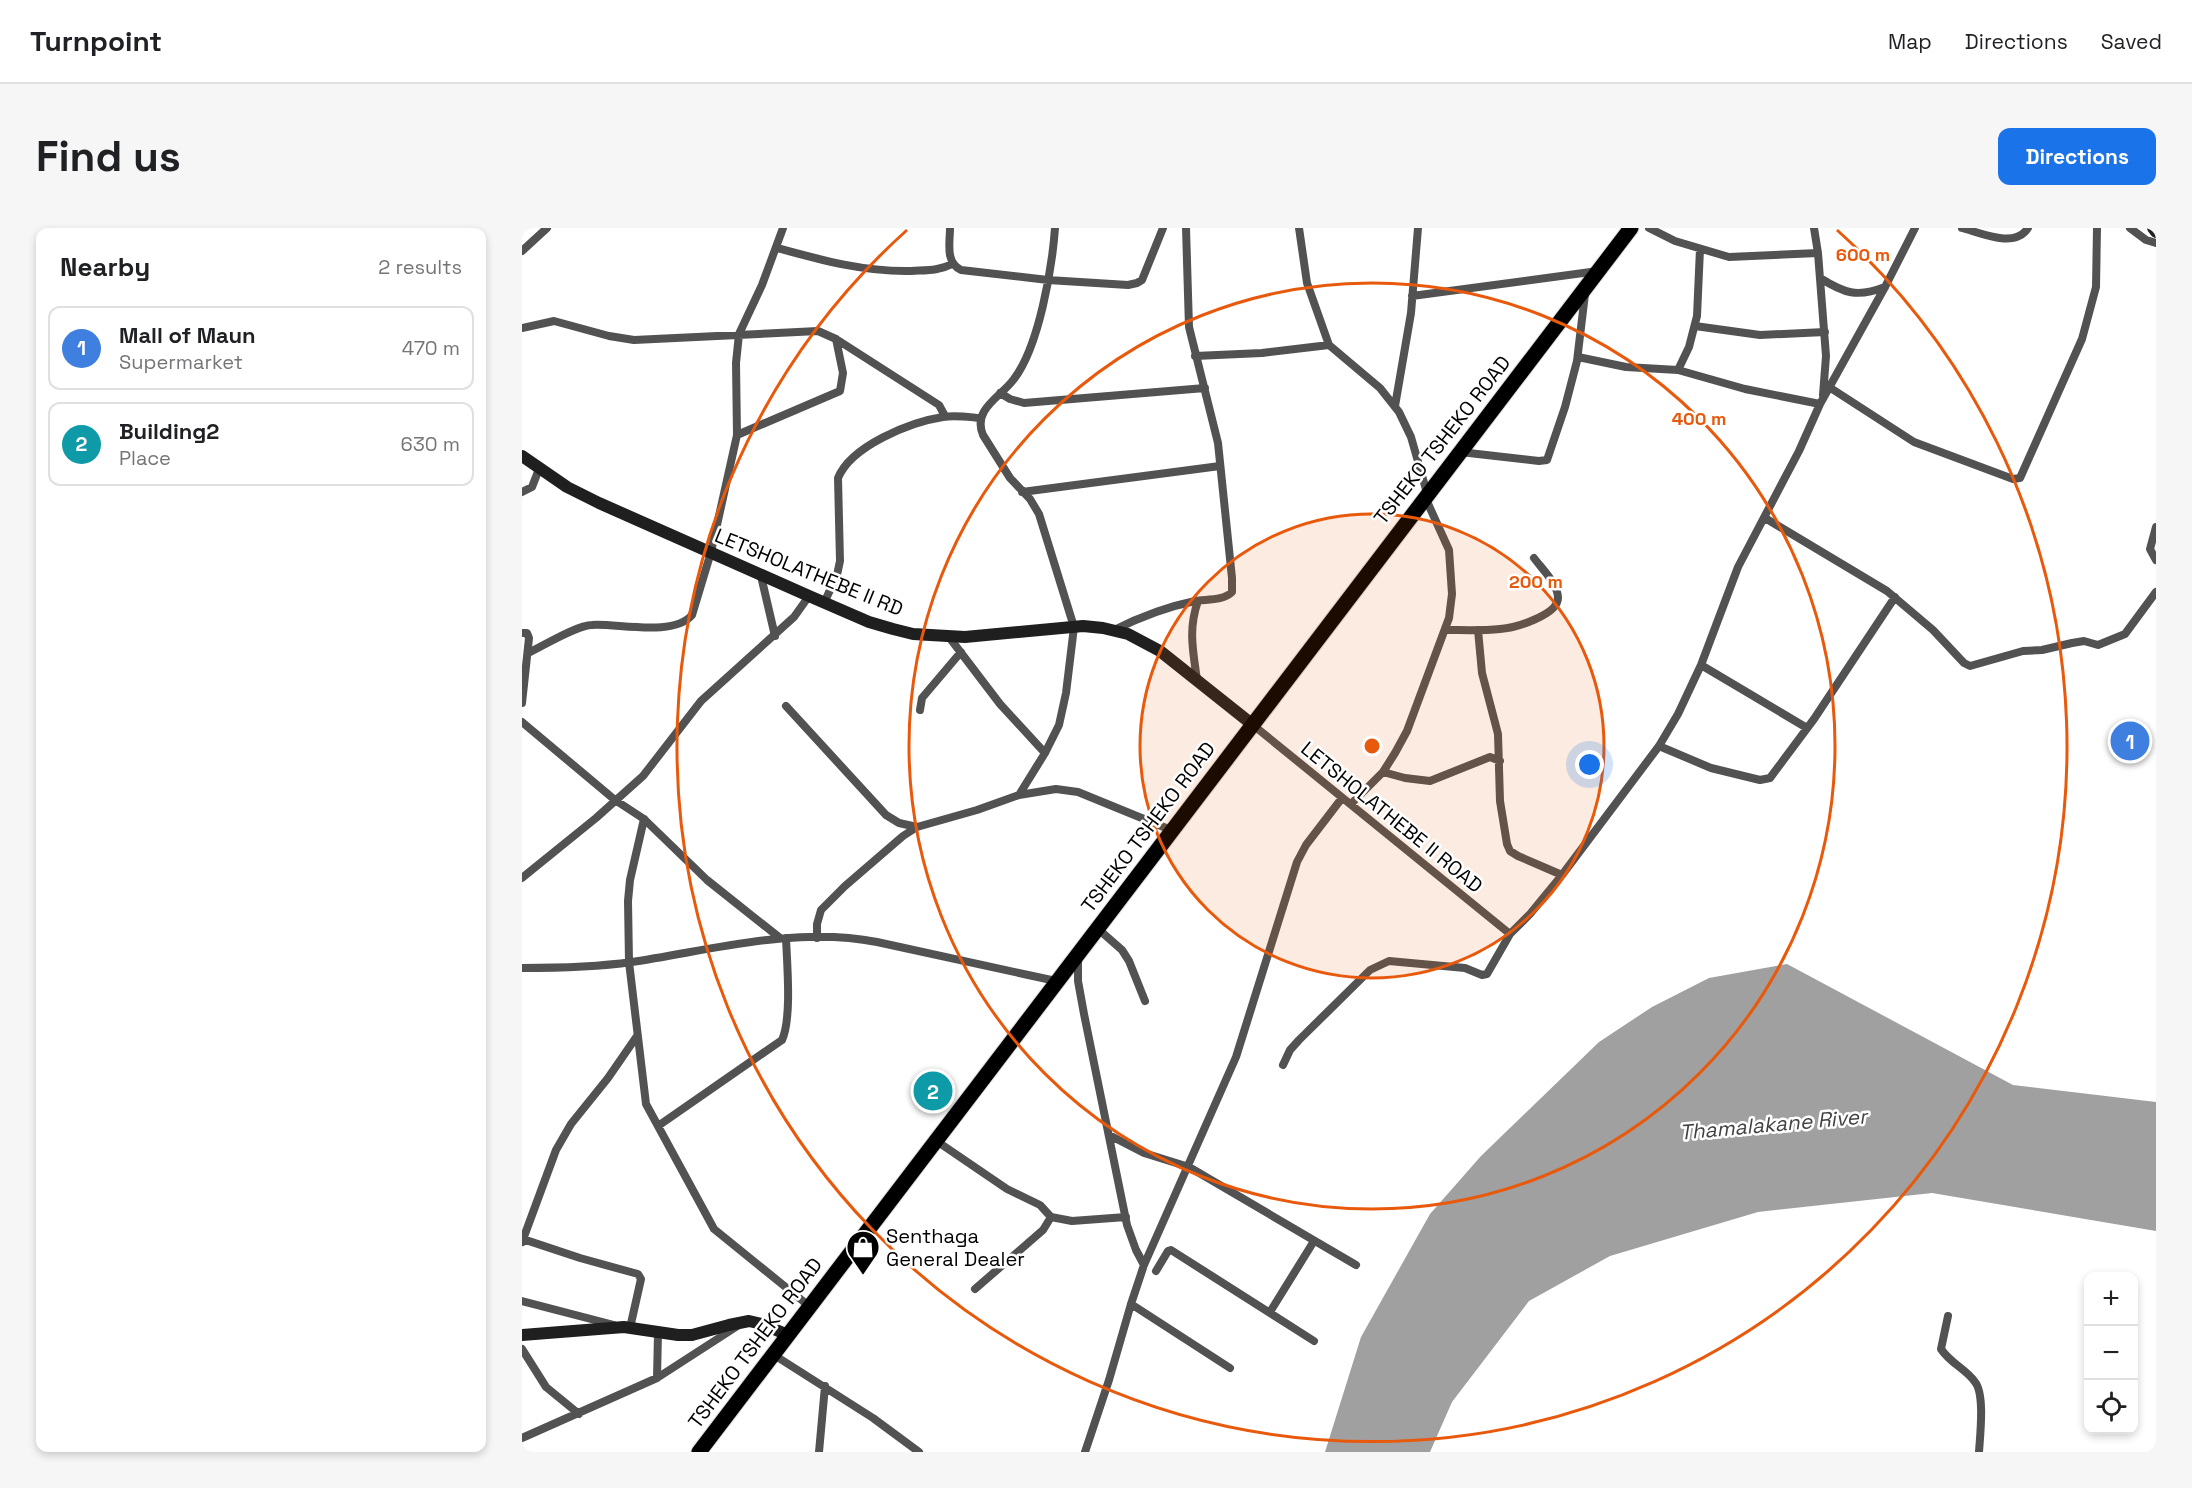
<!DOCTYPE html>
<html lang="en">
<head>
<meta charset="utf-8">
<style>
  body { margin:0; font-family:"Space Grotesk",sans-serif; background:#f6f6f6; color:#202124 }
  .controls { position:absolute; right:18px; bottom:18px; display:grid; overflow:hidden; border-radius:12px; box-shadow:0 3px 9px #0003 }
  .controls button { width:54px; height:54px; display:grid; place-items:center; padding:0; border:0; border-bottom:2px solid #e0e0e0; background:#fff; color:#202124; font:30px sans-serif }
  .you { position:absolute; left:1068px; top:537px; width:21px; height:21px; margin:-15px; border:4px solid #fff; border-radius:50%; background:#1a73e8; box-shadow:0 0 0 9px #1a73e833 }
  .badge { display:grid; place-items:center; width:39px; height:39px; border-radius:50%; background:#1a73e8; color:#fff; font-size:20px; font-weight:700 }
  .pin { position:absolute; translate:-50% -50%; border:3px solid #fff; box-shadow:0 2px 6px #0006 }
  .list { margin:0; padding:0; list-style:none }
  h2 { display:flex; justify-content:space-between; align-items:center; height:78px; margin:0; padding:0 24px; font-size:26px }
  h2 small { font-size:20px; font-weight:400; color:#757577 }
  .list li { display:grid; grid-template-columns:39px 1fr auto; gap:18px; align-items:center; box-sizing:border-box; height:84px; margin:0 12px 12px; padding:0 12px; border:2px solid #e0e0e0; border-radius:12px }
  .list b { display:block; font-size:22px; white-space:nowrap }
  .list p { margin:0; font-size:20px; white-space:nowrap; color:#757577 }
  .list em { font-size:20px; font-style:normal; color:#757577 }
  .icon { flex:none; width:33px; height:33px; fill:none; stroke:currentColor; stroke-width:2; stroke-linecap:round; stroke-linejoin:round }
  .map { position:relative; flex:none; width:1634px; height:1224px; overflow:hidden; border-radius:12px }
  header { display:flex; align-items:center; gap:36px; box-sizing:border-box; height:84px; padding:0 30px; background:#fff; border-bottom:2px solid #e0e0e0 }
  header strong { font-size:28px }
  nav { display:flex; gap:33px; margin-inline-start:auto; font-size:21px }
  .intro { display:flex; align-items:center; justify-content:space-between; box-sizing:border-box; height:144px; padding:0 36px }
  h1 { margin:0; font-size:42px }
  .button { padding:15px 27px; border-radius:12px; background:#1a73e8; color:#fff; font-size:21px; font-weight:700 }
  main { display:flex; gap:36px; padding:0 36px }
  aside { flex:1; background:#fff; border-radius:12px; box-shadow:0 3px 9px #0003 }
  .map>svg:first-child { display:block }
</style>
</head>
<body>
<header>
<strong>Turnpoint</strong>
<nav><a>Map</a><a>Directions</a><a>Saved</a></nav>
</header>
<div class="intro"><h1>Find us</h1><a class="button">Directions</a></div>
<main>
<aside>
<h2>Nearby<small>2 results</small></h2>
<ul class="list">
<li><span class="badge" style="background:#3f7fe0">1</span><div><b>Mall of Maun</b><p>Supermarket</p></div><em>470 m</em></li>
<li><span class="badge" style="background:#0f9aa8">2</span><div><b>Building2</b><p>Place</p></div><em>630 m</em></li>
</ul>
</aside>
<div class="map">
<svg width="1634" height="1224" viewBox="0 0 1634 1224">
  <rect width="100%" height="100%" fill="#fff"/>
  <path fill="#a0a0a0" d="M1265 736 1491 857 1634 874V1003L1410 965 1236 984 1088 1028 1007 1073 930 1174 908 1224H803L839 1109 908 986 959 928 1077 814 1130 779 1187 750Z"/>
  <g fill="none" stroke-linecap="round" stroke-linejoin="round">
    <g stroke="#dbdbdb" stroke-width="17">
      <path id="highway" d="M177 1224 1109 0"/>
    </g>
    <path stroke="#525252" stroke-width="8" d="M428 0C428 15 423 34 439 42L526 52 606 57 615 55 620 52 641 0
      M777 0 785 55 807 117 858 160 877 184 889 209 905 265
      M1127 0 1153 13 1207 29 1296 25
      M1292 0 1296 25 1304 128 1301 167
      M1440 0C1459 5 1493 21 1506 0
      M1608 0 1624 12 1634 15
      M255 20C299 32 342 44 389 43 403 42 417 43 430 36
      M0 23 25 0
      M1298 50C1322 65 1335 70 1363 59
      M890 68 1076 43
      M1173 98 1238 107 1303 104
      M0 100 32 93 87 108 112 112 296 103 314 111 417 177 423 188
      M673 128 740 125 807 117
      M1056 129 1104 139 1156 142 1167 119 1175 88 1178 21
      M1156 142 1223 161 1298 176
      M1307 159 1392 214 1491 251 1498 250 1560 111 1574 59 1575 0
      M478 165 488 171 502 175 683 160
      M873 178 889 85 896 0
      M215 207 318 163 321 145 314 111
      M938 224 1017 233 1025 232 1043 179 1055 133 1063 66
      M0 264 10 259 17 241
      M500 264 698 238
      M1243 290 1365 363 1411 402 1442 435 1448 438 1501 423 1520 422 1550 415 1562 413 1576 417 1603 406 1634 364
      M1634 299 1628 321 1634 332
      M239 348 253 408
      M302 375 315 347 318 333 316 250C329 218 388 194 421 189 433 187 446 189 458 190
      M592 402C618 389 644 379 673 373 685 371 701 373 710 364V350L696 215 667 99 664 0
      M923 402C941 402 960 403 978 401 993 400 1036 387 1036 370 1036 356 1020 341 1012 330
      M956 402 960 445 976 506 978 573 985 616 988 623 996 628 1040 647
      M0 405H5L7 410 0 475
      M427 409 478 476 523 525
      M6 425C21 418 55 397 70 397 94 395 152 409 170 387L189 324 215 207 214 135 217 106 240 57 261 0
      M1179 437 1285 500
      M675 452C671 423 666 401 676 373
      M264 478 364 587 377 595 395 599
      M398 482 400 470 439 424
      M0 494 93 572 122 591 185 652 258 710
      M731 497 988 706
      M1137 518 1189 540 1238 552 1248 550 1292 491 1373 369
      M861 544 883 550 908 553 968 529 978 533
      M497 567 523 525 537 497 544 465 552 399 517 286 508 271 488 250 461 207C450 181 479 169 492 151 517 118 530 41 533 0
      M829 576 861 544 873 525 885 503 927 390 930 366 927 322 903 269
      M122 591 108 652 106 673 107 734 124 876 192 1001 287 1078
      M0 650 74 590 121 548 179 473 272 389 287 368
      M575 700 600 722 607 733 623 773
      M295 710V696L299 682 323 658 381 608 395 599 455 582 497 567 534 561 556 564 649 602
      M556 731V753L562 786 605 997 614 1022 622 1037
      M0 740C36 740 74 739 110 734 190 722 273 698 355 714L534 753
      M761 837 768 822 777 812 848 742 867 733 943 740 960 747 965 746 988 706 1008 686 1040 647 1137 518 1156 486 1179 437 1216 339 1277 223 1298 176 1363 59 1393 0
      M136 898 260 812C270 790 265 736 264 710
      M587 907 622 925 667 939 834 1037
      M413 912 485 961 518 977 529 989 550 993 604 989
      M1 1011 58 1030 116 1046 119 1051 108 1100
      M0 1014 34 922 49 896 86 850 115 808
      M634 1043 646 1023 649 1022 792 1113
      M453 1061 521 1002 529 989
      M0 1073 92 1097
      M609 1076 708 1140
      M748 1084 792 1013
      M1426 1088 1419 1121C1428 1135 1444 1141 1453 1154 1463 1166 1458 1208 1457 1224
      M0 1121 24 1159 57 1186
      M252 1127 351 1190 397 1224
      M135 1150 136 1105
      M0 1210 135 1150 217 1097
      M297 1224 303 1158
      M563 1224 587 1152 609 1076 622 1037 714 829 775 634 784 617 820 570"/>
    <path stroke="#1f1f1f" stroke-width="12" d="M1631 0 1634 4
      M0 228 45 259 77 275 287 368 347 394 371 401 391 406 443 409 561 398 581 400 606 406 638 423 731 497
      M0 1107 102 1099 156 1107H170L207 1097 227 1093 240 1096 266 1107"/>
    <use href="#highway" stroke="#000" stroke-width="15"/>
  </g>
  <circle cx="850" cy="518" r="232" fill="#e8590c" fill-opacity=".12"/>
  <g fill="none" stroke="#e8590c" stroke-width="3">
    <circle cx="850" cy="518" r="232"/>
    <circle cx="850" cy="518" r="463"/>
    <path d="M1315 2A695 695 0 1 1 385 2"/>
  </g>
  <defs>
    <g id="shop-pin" transform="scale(1.725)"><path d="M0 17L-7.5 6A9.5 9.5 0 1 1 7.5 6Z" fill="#000" stroke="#fff"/><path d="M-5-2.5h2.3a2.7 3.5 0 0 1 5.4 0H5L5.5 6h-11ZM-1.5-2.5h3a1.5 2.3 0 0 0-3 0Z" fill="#fff"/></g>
  </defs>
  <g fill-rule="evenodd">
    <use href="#shop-pin" x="341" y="1019"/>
  </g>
  <g text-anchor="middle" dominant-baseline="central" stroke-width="5" stroke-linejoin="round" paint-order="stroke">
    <g font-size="20" fill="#000" stroke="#fff">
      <text transform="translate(920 212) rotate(-52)">TSHEKO TSHEKO ROAD</text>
      <text transform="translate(287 344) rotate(22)">LETSHOLATHEBE II RD</text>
      <text transform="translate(870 589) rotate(39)">LETSHOLATHEBE II ROAD</text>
      <text transform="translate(626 599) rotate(-53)">TSHEKO TSHEKO ROAD</text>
      <text transform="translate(233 1115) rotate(-53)">TSHEKO TSHEKO ROAD</text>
    </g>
    <g font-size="20" fill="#000" stroke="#fff" text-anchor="start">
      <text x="364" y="1008">Senthaga<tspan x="364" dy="23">General Dealer</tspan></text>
    </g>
    <g font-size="21" font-style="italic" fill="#414141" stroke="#fff">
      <text transform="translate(1251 896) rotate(-5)">Thamalakane River</text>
    </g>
  </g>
  <circle cx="850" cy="518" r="9" fill="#e8590c" stroke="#fff" stroke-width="3"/>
  <g font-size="18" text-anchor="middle" font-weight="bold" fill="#e8590c" stroke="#fff" stroke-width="5" stroke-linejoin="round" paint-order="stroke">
    <text x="1341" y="33">600 m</text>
    <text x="1177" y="197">400 m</text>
    <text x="1014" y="360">200 m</text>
  </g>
</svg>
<div class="controls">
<button>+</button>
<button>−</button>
<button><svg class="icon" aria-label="locate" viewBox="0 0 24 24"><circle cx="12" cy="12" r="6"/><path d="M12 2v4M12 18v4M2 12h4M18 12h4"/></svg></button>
</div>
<div class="you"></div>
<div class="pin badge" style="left:1608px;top:513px;background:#3f7fe0">1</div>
<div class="pin badge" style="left:411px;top:863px;background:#0f9aa8">2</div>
</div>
</main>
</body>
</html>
